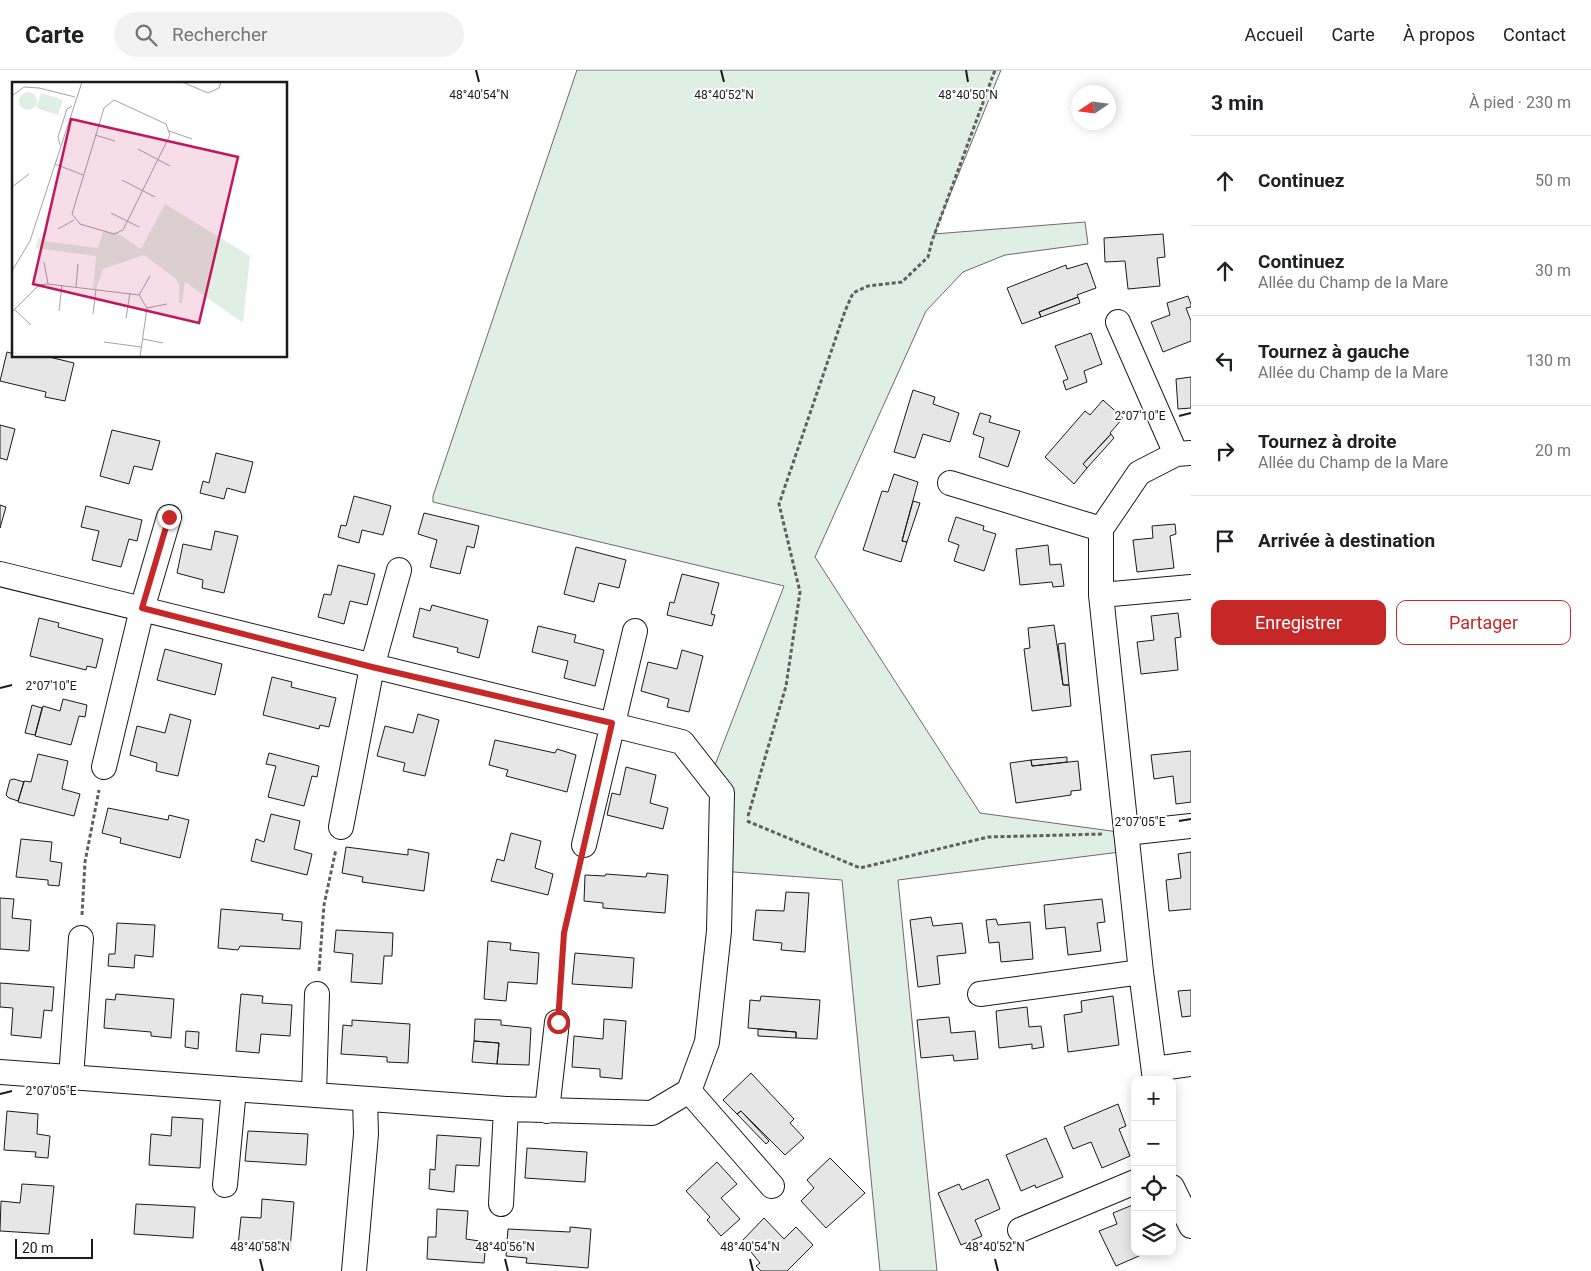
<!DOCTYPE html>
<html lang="fr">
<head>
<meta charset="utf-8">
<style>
  body { margin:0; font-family:Roboto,sans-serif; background:#f2f2f2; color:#202124 }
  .controls { position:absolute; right:15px; bottom:15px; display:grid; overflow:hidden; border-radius:10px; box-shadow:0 2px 12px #0003 }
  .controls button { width:45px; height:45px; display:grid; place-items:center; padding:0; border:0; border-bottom:1px solid #e0e0e0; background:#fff; color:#202124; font:25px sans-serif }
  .compass { position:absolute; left:1071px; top:15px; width:45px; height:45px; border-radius:50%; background:#fff; box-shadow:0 2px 12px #0003; rotate:257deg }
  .scale { position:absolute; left:15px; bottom:12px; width:78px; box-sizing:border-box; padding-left:5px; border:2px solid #1a1a1a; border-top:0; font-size:14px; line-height:18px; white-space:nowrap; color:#1a1a1a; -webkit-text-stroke:4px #fff; paint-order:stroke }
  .stop { position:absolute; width:15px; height:15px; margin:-11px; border:4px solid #c62828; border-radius:50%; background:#fff }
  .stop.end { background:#c62828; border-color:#fff; box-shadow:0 1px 5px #0008 }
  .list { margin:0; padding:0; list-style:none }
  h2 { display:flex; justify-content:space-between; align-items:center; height:65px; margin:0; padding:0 20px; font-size:21px }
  h2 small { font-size:16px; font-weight:400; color:#757577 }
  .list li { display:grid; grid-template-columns:32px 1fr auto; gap:15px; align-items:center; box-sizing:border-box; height:90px; padding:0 20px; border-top:1px solid #e0e0e0 }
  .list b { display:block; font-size:19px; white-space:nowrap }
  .list p { margin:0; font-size:16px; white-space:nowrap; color:#757577 }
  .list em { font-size:16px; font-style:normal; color:#757577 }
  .actions { display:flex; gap:10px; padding:15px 20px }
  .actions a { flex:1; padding:11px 0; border:1px solid #c62828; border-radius:10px; text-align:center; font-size:18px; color:#c62828 }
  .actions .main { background:#c62828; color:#fff }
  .icon { flex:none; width:28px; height:28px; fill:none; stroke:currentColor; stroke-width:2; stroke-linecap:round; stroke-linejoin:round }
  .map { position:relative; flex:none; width:1191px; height:1201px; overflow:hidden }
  header { display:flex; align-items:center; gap:30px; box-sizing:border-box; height:70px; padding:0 25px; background:#fff; border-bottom:1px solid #e0e0e0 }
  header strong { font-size:24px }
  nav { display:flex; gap:28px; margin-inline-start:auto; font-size:18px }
  .search { width:350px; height:45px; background:#f2f2f2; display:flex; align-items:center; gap:12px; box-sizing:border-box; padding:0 18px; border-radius:28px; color:#757577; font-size:19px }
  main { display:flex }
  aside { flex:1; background:#fff }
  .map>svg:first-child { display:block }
</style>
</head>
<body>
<header>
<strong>Carte</strong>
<div class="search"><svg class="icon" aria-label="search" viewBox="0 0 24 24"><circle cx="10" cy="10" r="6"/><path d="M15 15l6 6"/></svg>Rechercher</div>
<nav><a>Accueil</a><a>Carte</a><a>À propos</a><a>Contact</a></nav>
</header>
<main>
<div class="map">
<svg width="1191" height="1201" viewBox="0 0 1191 1201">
  <rect width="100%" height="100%" fill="#fff"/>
  <path fill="#e0efe3" stroke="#6a6a6a" d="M577 0H1001L934 164 1085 152 1088 174 1005 185 963 202 926 241 815 487 980 743 1126 763 1128 781 898 810 937 1201H880L842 810 720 801 710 708 784 516 433 432V426Z"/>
  <path fill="#e6e6e6" stroke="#1a1a1a" d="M1163 164 1165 187 1157 188 1160 216 1128 219 1125 191 1105 192 1104 168Z
    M1087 193 1096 218 1077 225 1078 227 1039 242 1041 247 1022 254 1007 218 1066 195 1067 199Z
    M1188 226 1191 234V237L1186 238 1191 251V271L1163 282 1151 252 1170 245 1167 233Z
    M1078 227 1080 233 1041 247 1039 242Z
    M1091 263 1102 294 1084 301 1087 312 1066 320 1063 311 1068 309 1055 276Z
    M7 282 14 284V286H45L74 293 65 331 45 327 46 322 0 311Z
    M1191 307V338L1178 339 1176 309Z
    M913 320 935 327 933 334 959 343 950 372 923 364 915 388 894 382Z
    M1103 330 1123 348 1110 363 1111 364 1083 394 1087 398 1074 414 1045 387 1085 341 1090 345Z
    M980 343 991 346 989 352 1020 361 1008 397 979 387 984 368 973 364Z
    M0 355 15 359 7 390 0 388Z
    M112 360 160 371 152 400 134 396 129 414 100 406Z
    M1111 364 1114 368 1087 398 1083 394Z
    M216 383 253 392 245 423 227 418 224 429 200 423 203 411 209 413Z
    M894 404 918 412 902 471 907 472 901 492 863 480 882 421 888 422Z
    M354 426 391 436 383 465 362 460 359 473 338 467 341 455 346 456Z
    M913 431 920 433 907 472 902 471Z
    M0 435 6 437 0 458Z
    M86 436 142 450 137 471 129 469 121 497 92 490 99 461 81 457Z
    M424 443 479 456 474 478 467 476 460 504 430 497 437 470 418 464Z
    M956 447 984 456 983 460 996 464 984 501 954 491 959 475 948 471Z
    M1175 454 1176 464 1170 466 1174 498 1137 502 1133 470 1153 468 1152 456Z
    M215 461 238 466 224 523 202 518 203 510 177 503 183 474 211 480Z
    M1048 475 1050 495 1061 494 1064 516 1053 517 1052 512 1020 515 1016 479Z
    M576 477 626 490 619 518 599 513 594 532 564 524Z
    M338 495 375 504 367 535 350 531 344 554 318 547 324 524 331 525Z
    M682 504 719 513 711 544 715 545 712 556 667 545 670 532 674 533Z
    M432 535 488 550 479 588 457 582 458 578 413 567 420 538 430 541Z
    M1178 543 1181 567 1175 568 1178 600 1141 604 1137 572 1154 570 1151 546Z
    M39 548 59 553 58 557 103 569 96 598 87 596 86 600 30 586Z
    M1054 555 1063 615H1069L1071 636 1032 641 1024 579 1030 578 1028 558Z
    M538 556 576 565 574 572 604 580 595 616 564 608 568 591 532 582Z
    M1065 573 1069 615H1063L1058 574Z
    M165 579 222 594 215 625 157 610Z
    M682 580 703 586 689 642 667 637 669 629 641 621 648 592 677 599Z
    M272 607 292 612 291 617 336 628 329 657 320 655 319 659 263 645Z
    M63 629 87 635 85 647 79 646 71 675 35 666 43 636 60 641Z
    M32 635 42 638 35 665 25 663Z
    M170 644 191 650 178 706 156 701 157 693 130 685 137 656 165 663Z
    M418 644 439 650 425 706 403 701 405 693 377 686 385 656 413 663Z
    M495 670 555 683 557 679 576 685 567 722 506 706 508 700 489 695Z
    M1191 681V732L1176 734 1173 706 1154 709 1151 685Z
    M269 683 319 696 317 707 312 706 304 736 268 727 276 696 266 694Z
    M38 684 68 691 62 719 80 724 74 746 18 732 24 711 31 712Z
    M1067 687V692L1032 696 1031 690Z
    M1031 690 1032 696 1078 691 1081 720 1071 721V725L1016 733 1010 693Z
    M626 697 656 705 650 733 668 738 663 759 607 745 612 723 620 725Z
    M14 709 24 712 18 731 9 728 6 725 10 710Z
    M108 738 168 750 169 745 189 750 180 788 120 773 121 768 102 763Z
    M271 744 300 751 294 779 312 784 307 805 251 791 256 769 264 772Z
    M511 763 541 771 535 798 553 804 548 825 491 811 497 789 504 791Z
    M21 769 52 772 50 791 62 793 59 816 48 815V810L16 807Z
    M346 777 408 785V779L429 783 424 821 362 812 363 807 342 803Z
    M1191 782V839L1169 841 1166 810 1181 808 1178 784Z
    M647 803 668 805 665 843 603 838V833L584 831 585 805 605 806 606 804 646 807Z
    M786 822 809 823 805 882 781 880 782 873 753 870 756 840 784 841Z
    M0 828 14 829 12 848 31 850 29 881 0 879Z
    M1102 829 1105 852 1097 853 1101 881 1068 885 1065 857 1046 859 1044 835Z
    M221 839 283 844 282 850 302 852 300 879 240 876 238 880 218 878Z
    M931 847 933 856 962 853 966 883 937 886 940 914 918 917 910 850Z
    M996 849 998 855 1030 852 1033 889 1001 892 999 872 989 873 986 850Z
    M117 853 155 855 153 887 135 885 134 898 108 896 109 884H115Z
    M336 860 393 863 392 886H384L382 914 351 912 353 884 334 882Z
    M488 871 511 873 510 880 539 883 537 914 508 912 506 931 484 929Z
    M575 883 634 888 632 918 572 914Z
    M0 913 54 917 52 941 44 940 41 968 11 965 13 938 0 937Z
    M1191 920V946L1182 947 1178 921Z
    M116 924 174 929 171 968 151 966V962L104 958 106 929 115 930Z
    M241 924 263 926 262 933 292 935 290 966 261 964 259 983 236 981Z
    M761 926 820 930 817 969 796 968V962L748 958 750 930 760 931Z
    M1113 926 1119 975 1068 982 1064 945 1082 942 1081 931Z
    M1027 937 1029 957 1041 956 1044 977 1032 979V974L999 978 996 941Z
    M949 947 951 963 975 961 978 989 954 991 953 985 921 988 917 950Z
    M475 949 501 950V955L531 958 529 995 497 994 499 973 474 971Z
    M604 949 626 951 622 1009 600 1007V999L572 997 574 966 603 969Z
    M352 950 410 954 408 993 387 992V987L341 984 343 955 352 956Z
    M758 959 796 962V968L758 966Z
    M186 961 199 962 198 979 185 977Z
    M474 971 499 973 497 994 472 992Z
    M751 1003 794 1049 790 1053 804 1068 785 1085 741 1041 737 1044 723 1030Z
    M1118 1034 1126 1056 1119 1059 1130 1086 1102 1098 1091 1072 1073 1079 1064 1057Z
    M7 1041 38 1044 37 1064 50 1066 48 1088 35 1087 36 1082 4 1080Z
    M741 1041 769 1071 766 1074 737 1044Z
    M172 1047 203 1049 200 1098 149 1095 151 1064 171 1066Z
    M248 1061 308 1064 306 1095 245 1091Z
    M437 1065 481 1068 479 1096 456 1095 454 1122 429 1119 430 1099 435 1100Z
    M1046 1068 1063 1107 1036 1118 1035 1115 1021 1121 1006 1085Z
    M527 1078 587 1082 585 1112 525 1108Z
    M830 1088 865 1123 826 1158 801 1131 814 1118 807 1110Z
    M717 1092 737 1114 721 1128 740 1149 721 1166 707 1150 710 1147 686 1121Z
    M988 1109 1000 1139 975 1150 982 1166 961 1175 938 1123 959 1114 962 1120Z
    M22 1114 54 1116 49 1164 0 1161 1 1131 20 1133Z
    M262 1129 294 1132 290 1180 238 1176 241 1147 261 1148Z
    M136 1134 195 1137 193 1168 134 1164Z
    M1135 1134V1182H1148L1116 1196 1099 1161 1117 1154 1113 1143Z
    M437 1139 468 1141 466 1169 486 1172 484 1193 427 1189 428 1167H436Z
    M764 1148 784 1169 796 1157 813 1175 787 1201H761L756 1196 760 1193 742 1171Z
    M570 1157 591 1159 588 1198 526 1193 527 1188 506 1186 508 1159 570 1162Z"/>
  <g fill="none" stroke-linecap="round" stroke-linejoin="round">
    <g stroke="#1a1a1a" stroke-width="26">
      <path id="minor" d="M1118 252 1176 384
        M950 413 1101 459
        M0 504 682 672 722 723 719 861 707 972 689 1021 652 1043 506 1039 0 1002
        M1101 525 1191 517
        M104 697 142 539 169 447
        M341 757 372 597 399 500
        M1126 763 1191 756
        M584 775 635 561
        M980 924 1141 902
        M1154 999 1191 994
        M71 1008 81 868
        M1155 1010 1141 902 1101 525V459L1139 403 1176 384 1191 383
        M689 1021 772 1116
        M314 1024 317 924
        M547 1041 557 952
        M225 1115 234 1019
        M1172 1117 1191 1156
        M501 1134 506 1039
        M1020 1160 1135 1112
        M354 1201 366 1064 365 1029"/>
    </g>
    <path stroke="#5f5f5f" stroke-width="3" stroke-dasharray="4 2.5" stroke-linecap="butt" d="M748 746 786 616 800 522 779 434 845 241 853 223 868 216 902 212 928 187 932 171 995 0
      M747 751 860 798 988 767 1103 764
      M82 845 85 792 99 720
      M319 901 324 835 336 779
      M559 929 564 863 579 797"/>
    <use href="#minor" stroke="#fff" stroke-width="24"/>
  </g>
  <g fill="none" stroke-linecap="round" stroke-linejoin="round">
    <path stroke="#c62828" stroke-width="6" d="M169 447 142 538 372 597 612 653 564 863 558 952"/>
  </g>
  <path fill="none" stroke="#1a1a1a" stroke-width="2" d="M476 0 479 12M721 0 724 12M966 0 968 12M1179 346 1191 343M0 618 12 615M1179 751 1191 749M0 1024 12 1021M260 1189 263 1201M505 1189 508 1201M750 1189 753 1201M995 1189 998 1201"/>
  <g transform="translate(12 12)">
    <rect width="275" height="275" fill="#fff"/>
    <path d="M7 19a9 9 0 1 1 18 0a9 9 0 1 1-18 0ZM29 11 51 18 46 33 24 26ZM153 122 238 174 231 241 173 200 170 221H167V202L163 196 132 173 91 187 84 207H81L84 174 23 166 27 155 30 159 86 166 91 150 105 151 129 167Z" fill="#e0efe3"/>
    <path fill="none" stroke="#a3a3a3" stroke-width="1" d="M170 0 196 11 207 6 209 0M0 14 12 5 27 6 63 15M102 18 154 42 158 53 111 148 102 152 68 142 60 132 92 26ZM157 49 180 57M83 53 103 59M48 63 46 55 55 27 60 24M126 67 158 84M43 82 71 93M110 98 143 115M0 105 17 92M99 131 127 145M46 147 62 138M32 180 36 202M0 189 18 159 70 0M64 205 66 182M127 213 138 194M135 226 155 222M2 227 19 243M47 229 50 203M0 230 27 203 36 202 127 213 135 226 128 275M81 232 84 207M114 236 118 211M131 257 151 261M92 260 129 265"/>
    <path fill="#c2185b" fill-opacity="0.15" stroke="#c2185b" stroke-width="2.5" d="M59 37 226 75 187 241 21 202Z"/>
    <rect width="275" height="275" fill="none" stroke="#1a1a1a" stroke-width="2.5"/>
  </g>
  <g font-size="12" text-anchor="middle" fill="#1a1a1a" stroke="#fff" stroke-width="4" stroke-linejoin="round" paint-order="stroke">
    <text x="479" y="29">48°40'54"N</text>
    <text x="724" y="29">48°40'52"N</text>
    <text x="968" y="29">48°40'50"N</text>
    <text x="1140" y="350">2°07'10"E</text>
    <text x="51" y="620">2°07'10"E</text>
    <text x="1140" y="756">2°07'05"E</text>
    <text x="51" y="1025">2°07'05"E</text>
    <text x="260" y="1181">48°40'58"N</text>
    <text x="505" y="1181">48°40'56"N</text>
    <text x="750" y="1181">48°40'54"N</text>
    <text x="995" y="1181">48°40'52"N</text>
  </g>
</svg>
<div class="controls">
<button>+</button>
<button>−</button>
<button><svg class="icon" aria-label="locate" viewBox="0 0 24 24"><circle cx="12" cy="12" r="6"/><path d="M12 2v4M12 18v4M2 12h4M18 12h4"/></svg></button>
<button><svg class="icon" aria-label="layers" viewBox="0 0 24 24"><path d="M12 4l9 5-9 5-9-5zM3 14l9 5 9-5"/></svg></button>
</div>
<svg class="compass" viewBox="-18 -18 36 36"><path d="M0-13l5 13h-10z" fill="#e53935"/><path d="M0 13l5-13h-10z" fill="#757577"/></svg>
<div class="scale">20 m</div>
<div class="stop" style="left:558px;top:952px"></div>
<div class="stop end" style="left:169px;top:447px"></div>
</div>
<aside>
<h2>3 min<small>À pied · 230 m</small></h2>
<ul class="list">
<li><svg class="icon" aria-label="ahead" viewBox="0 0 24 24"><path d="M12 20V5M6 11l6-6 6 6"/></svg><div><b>Continuez</b></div><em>50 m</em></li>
<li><svg class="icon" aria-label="ahead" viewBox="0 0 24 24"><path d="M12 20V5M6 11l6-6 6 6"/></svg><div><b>Continuez</b><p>Allée du Champ de la Mare</p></div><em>30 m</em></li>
<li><svg class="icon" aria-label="left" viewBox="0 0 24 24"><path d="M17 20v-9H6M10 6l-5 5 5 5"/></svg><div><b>Tournez à gauche</b><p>Allée du Champ de la Mare</p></div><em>130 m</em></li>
<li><svg class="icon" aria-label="right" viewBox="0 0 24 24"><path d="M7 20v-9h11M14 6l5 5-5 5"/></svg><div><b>Tournez à droite</b><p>Allée du Champ de la Mare</p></div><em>20 m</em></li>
<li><svg class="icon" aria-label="arrive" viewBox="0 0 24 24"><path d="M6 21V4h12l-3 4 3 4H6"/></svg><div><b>Arrivée à destination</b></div></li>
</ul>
<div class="actions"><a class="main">Enregistrer</a><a>Partager</a></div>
</aside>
</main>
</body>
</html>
